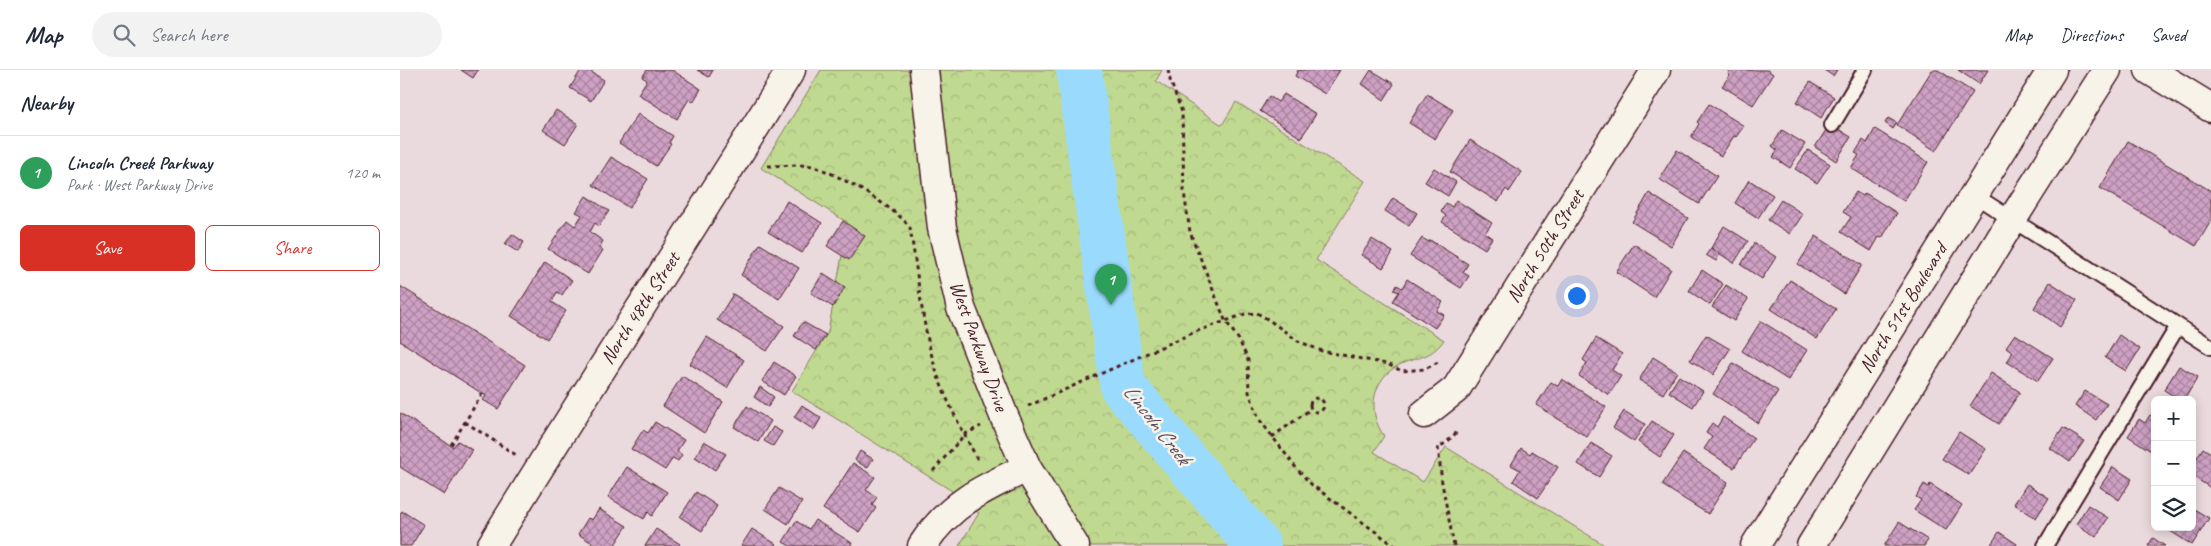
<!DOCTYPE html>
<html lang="en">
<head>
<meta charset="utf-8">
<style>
  body { margin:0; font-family:Caveat,sans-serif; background:#f2f2f3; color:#1f2937 }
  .controls { position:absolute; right:15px; bottom:15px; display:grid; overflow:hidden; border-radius:8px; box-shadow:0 2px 12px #0003 }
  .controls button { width:45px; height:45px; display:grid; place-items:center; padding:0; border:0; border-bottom:1px solid #e0e1e3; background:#fff; color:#1f2937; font:25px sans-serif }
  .you { position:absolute; left:1176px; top:225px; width:18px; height:18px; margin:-12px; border:4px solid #fff; border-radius:50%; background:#1a73e8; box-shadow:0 0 0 8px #1a73e833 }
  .badge { display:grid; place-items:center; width:32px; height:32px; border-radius:50%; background:#d93025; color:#fff; font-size:16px; font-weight:700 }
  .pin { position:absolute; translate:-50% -41px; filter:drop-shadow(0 1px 2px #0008) }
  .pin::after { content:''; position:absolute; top:26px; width:18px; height:15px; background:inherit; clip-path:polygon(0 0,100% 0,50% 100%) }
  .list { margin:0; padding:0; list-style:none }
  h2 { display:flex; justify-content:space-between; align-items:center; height:65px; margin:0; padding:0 20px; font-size:21px }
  h2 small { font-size:16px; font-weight:400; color:#747a83 }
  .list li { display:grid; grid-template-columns:32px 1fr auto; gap:15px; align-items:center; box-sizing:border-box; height:75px; padding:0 20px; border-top:1px solid #e0e1e3 }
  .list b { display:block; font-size:19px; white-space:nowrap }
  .list p { margin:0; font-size:16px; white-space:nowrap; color:#747a83 }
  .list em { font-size:16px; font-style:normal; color:#747a83 }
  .actions { display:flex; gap:10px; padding:15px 20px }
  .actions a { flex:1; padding:11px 0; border:1px solid #d93025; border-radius:8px; text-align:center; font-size:18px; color:#d93025 }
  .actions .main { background:#d93025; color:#fff }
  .icon { flex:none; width:28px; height:28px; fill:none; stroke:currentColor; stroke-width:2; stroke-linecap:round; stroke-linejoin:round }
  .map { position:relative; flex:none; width:1811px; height:476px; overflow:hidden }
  header { display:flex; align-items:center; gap:30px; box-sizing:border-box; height:70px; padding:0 25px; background:#fff; border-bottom:1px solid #e0e1e3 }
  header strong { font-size:24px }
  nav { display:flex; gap:28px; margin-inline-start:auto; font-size:18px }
  .search { width:350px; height:45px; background:#f2f2f3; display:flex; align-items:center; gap:12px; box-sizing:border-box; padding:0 18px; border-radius:28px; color:#747a83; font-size:19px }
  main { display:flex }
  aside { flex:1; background:#fff }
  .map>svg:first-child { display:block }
</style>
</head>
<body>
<header>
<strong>Map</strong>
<div class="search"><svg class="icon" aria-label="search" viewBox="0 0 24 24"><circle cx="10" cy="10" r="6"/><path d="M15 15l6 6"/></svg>Search here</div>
<nav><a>Map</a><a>Directions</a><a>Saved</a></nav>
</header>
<main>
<aside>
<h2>Nearby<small></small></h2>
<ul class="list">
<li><span class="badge" style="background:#2e9e5b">1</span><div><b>Lincoln Creek Parkway</b><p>Park · West Parkway Drive</p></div><em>120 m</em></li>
</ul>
<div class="actions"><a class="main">Save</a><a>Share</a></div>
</aside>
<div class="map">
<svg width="1811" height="476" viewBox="0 0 1811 476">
  <defs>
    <pattern id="park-crowns" width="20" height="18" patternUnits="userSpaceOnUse" patternTransform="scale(1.25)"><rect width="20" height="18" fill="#c0d990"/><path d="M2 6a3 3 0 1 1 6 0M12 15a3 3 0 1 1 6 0" fill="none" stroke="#a6ba7c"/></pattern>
    <pattern id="building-cross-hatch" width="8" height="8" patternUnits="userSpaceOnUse" patternTransform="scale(1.25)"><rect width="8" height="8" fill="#cea1c4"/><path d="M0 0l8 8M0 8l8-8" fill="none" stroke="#a9839f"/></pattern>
  </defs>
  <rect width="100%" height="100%" fill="#ebdadd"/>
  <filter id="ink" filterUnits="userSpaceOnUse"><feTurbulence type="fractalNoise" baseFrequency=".02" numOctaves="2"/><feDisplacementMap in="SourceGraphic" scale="10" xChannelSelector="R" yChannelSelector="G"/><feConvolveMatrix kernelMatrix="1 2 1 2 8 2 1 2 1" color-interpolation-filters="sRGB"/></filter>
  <g filter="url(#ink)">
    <path fill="url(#park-crowns)" stroke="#857c5e" d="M421 0H762L756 11 822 55 836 32 965 111 916 190 1044 270C1028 292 1014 285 994 298 971 313 968 344 984 366L974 382 1023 412 1046 377 1206 476H559L579 443 550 425 552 421 392 321 428 262 448 153 361 98Z"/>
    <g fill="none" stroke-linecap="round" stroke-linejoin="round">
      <path stroke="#9adafc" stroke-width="46" d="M679 0 723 317 858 476"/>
    </g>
    <path fill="url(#building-cross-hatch)" stroke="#4a1f2b" d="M61 0H78L73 8Z
      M181 0H188L204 10 191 31 170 18Z
      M247 0H272L301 19 293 32 289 29 277 49 238 24 247 10 242 7Z
      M297 0H313L309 7Z
      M898 0H940L925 24 895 6Z
      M971 0 994 14 984 30 962 14Z
      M1330 0H1367L1373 4 1353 35 1322 16 1330 5 1328 4Z
      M1424 0H1437L1433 6Z
      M1532 0H1538L1573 22 1536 81 1497 55Z
      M1558 0H1588L1579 14Z
      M1410 12 1434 27 1421 48 1397 32Z
      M884 24 916 44 901 68 860 41 869 26 878 32Z
      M1027 24 1053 40 1035 69 1009 53Z
      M1309 34 1344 56 1336 67 1334 66 1321 86 1291 67 1299 54 1297 52Z
      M156 40 178 54 165 74 143 60Z
      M238 44 273 66 269 73 271 74 256 96 219 73Z
      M1488 48 1497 53 1493 59 1485 53Z
      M1430 54 1451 67 1436 91 1415 77Z
      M1475 59 1528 92 1504 131 1451 98 1459 85 1455 83 1463 70 1467 73Z
      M1382 60 1405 74 1390 98 1373 87 1377 80 1372 76Z
      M1070 70 1122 102 1109 122 1106 119 1098 132 1050 102Z
      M1728 71 1811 121V151L1796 176 1700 118Z
      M1277 80 1317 106 1299 134 1259 109Z
      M1408 80 1430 94 1417 113 1395 99Z
      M211 87 248 109 229 138 193 115Z
      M1034 98 1056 112 1048 126 1025 112Z
      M1349 110 1373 125 1358 148 1335 133Z
      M1456 122 1463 126 1465 123 1497 143 1482 168 1479 167 1471 181 1441 162 1451 147 1443 142Z
      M1249 123 1288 148 1271 176 1232 152Z
      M186 126 209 141 199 156 195 153 190 162 203 171 199 178 203 180 188 204 148 179 167 150 175 156 182 145 176 142Z
      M993 128 1017 143 1009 156 985 141Z
      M1056 130 1092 153 1085 163 1092 168 1085 179 1042 152 1046 146 1041 142 1046 133 1052 137Z
      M1381 130 1403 144 1390 164 1368 150Z
      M387 131 422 153 402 183 368 162Z
      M443 151 465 166 449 190 427 176Z
      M1324 156 1348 171 1334 193 1311 178Z
      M112 164 124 172 118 182 105 174Z
      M1416 166 1462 195 1444 224 1398 194Z
      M1022 168 1029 172 1030 170 1068 194 1063 202 1069 206 1061 218 1010 186Z
      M972 169 993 182 983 198 961 185Z
      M1354 173 1376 187 1362 209 1341 195Z
      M360 174 399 198 379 229 341 205Z
      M1234 174 1271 199 1254 227 1216 202Z
      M1311 178 1320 184 1316 191 1306 185Z
      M145 192 172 210 162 225 157 222 152 232 166 241 147 269 111 246Z
      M1302 200 1323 214 1310 235 1289 221Z
      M423 203 445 217 433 237 411 223Z
      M1007 209 1043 232 1037 241 1044 245 1035 258 993 231 999 222 994 220 997 215 1002 218Z
      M1390 210 1436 239 1417 269 1371 239Z
      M1650 212 1677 230 1660 257 1634 238Z
      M1326 215 1348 229 1334 251 1312 237Z
      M0 216 125 295 98 339 83 330 86 326 0 271Z
      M333 224 384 256 367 281 317 250Z
      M1361 251 1407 280 1388 310 1342 281Z
      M403 252 426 265 416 280 394 266Z
      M1615 264 1653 288 1638 311 1607 292 1613 282 1606 277Z
      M1306 265 1330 279 1313 305 1290 290Z
      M1719 265 1740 279 1726 301 1705 288Z
      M307 267 344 290 327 318 290 294Z
      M1196 268 1222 284 1212 300 1221 306 1209 325 1179 306 1187 293 1183 290Z
      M1253 287 1277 302 1263 324 1239 310Z
      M374 292 396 306 384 325 362 311Z
      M1333 293 1378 321 1358 353 1313 324Z
      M1779 296 1798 307 1784 330H1780L1764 320Z
      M1591 303 1620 322 1599 354 1570 336Z
      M282 306 323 332 304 363 263 336Z
      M1279 306 1303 321 1293 337 1269 322Z
      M1162 309 1206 337 1187 367 1136 335 1151 312 1158 316Z
      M360 317 374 327 368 337 354 327Z
      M1685 321 1707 334 1696 350 1675 336Z
      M402 335 421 348 414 360 394 347Z
      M347 336 371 351 358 372 334 357Z
      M1224 341 1245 354 1234 372 1213 358Z
      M0 343 53 377 58 371 72 380 44 425 0 397Z
      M1750 345 1755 348V375L1751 381 1728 366 1739 349 1745 353Z
      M1323 347 1354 368 1334 398 1304 379 1312 367 1306 363 1312 353 1317 357Z
      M1252 351 1274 365 1260 387 1238 372Z
      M255 352 284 370 277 381 282 385 278 391 273 388 265 400 231 379 243 360 248 363Z
      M373 357 382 362 373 376 364 371Z
      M1663 358 1684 371 1670 392 1650 378Z
      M1559 362 1586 379 1569 405 1542 389Z
      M304 371 326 384 315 400 295 387Z
      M1191 373 1212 386 1199 407 1178 394Z
      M1121 378 1130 384 1132 381 1158 397 1138 428 1113 411 1120 400 1111 395Z
      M1803 378 1811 383V418L1792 406V395Z
      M460 381 473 389 467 398 455 390Z
      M1283 383 1328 412 1308 444 1262 415Z
      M453 393 475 407 466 420 477 427 472 435 476 438 460 462 423 439Z
      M227 397 267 422 252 446 248 442 244 449 208 427Z
      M1713 397 1732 409 1719 430 1700 417Z
      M1524 414 1529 417 1530 414 1562 435 1546 460 1514 440 1521 430 1516 427Z
      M1627 414 1649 428 1636 448 1614 434Z
      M379 418 402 432 388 454 365 439Z
      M296 422 317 436 302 461 280 447Z
      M1688 435 1708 448 1696 467 1676 454Z
      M1792 438 1809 448 1792 475 1764 457H1792Z
      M199 439 227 456 214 476H197L178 464 188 448 192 450Z
      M2 441 24 455 11 476H0V444Z
      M415 450 452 473 450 476H390L383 472 396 451 409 459Z
      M1499 452 1528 470 1524 476H1484Z
      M256 459 280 474 278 476H245Z
      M352 459 376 474 374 476H341Z
      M1599 462 1617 474 1616 476H1590Z
      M1753 468 1765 476H1748Z"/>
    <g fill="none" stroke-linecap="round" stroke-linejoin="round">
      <g stroke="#4a1f2b" stroke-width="18">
        <path id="lane" d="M1432 55 1465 0
          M1574 125 1811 277
          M1645 476 1778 256"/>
      </g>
      <g stroke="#4a1f2b" stroke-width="31">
        <path id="street" d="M524 0 542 158 561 238 604 346 627 398 675 476
          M1024 344 1056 319 1256 0
          M91 476C189 316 292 159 391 0
          M522 476C549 434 583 418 627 398"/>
      </g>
      <g stroke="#4a1f2b" stroke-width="31">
        <path id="secondary" d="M1749 0 1811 38
          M1355 476 1652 0
          M1411 476 1612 150 1707 0"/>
      </g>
      <path stroke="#4a1f2b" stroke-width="3" stroke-dasharray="4 4" stroke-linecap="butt" d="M768 0 770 10 782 42 784 122 790 162 825 250 839 270 848 290 849 322 859 349 897 399 912 415 995 476
        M368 96C382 96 399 94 412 96 433 101 500 140 510 158 519 210 522 263 540 312 551 340 565 366 579 392
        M910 335a7 7 0 1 1 14 0a7 7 0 1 1-14 0Z
        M628 336 795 262 845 244 857 243 869 250 898 271 922 281 987 294 1002 301 1025 299 1038 292
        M65 352 116 385
        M872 367 911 339
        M51 375 82 324
        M533 401 565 364 581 356
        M1054 476 1042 413 1038 377 1046 373 1057 362"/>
      <use href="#lane" stroke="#f7f3e8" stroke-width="14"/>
      <use href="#street" stroke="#f7f3e8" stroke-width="28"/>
      <use href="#secondary" stroke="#f7f3e8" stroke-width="28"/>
    </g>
  </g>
  <g text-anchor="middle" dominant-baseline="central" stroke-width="5" stroke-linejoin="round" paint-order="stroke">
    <g font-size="20" fill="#4a1f2b" stroke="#f7f3e8">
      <text transform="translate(1145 176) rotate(-58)">North 50th Street</text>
      <text transform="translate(240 238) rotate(-57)">North 48th Street</text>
      <text transform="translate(1503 238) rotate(-58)">North 51st Boulevard</text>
      <text transform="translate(579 276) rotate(70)">West Parkway Drive</text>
    </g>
    <g font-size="21" font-style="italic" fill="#5e4e5f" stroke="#f7f3e8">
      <text transform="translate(757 354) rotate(52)">Lincoln Creek</text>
    </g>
  </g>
</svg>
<div class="controls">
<button>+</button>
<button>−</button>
<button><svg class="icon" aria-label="layers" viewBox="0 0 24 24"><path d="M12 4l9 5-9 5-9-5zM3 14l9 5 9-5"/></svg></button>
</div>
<div class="you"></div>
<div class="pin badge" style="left:711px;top:235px;background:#2e9e5b">1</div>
</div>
</main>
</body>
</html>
